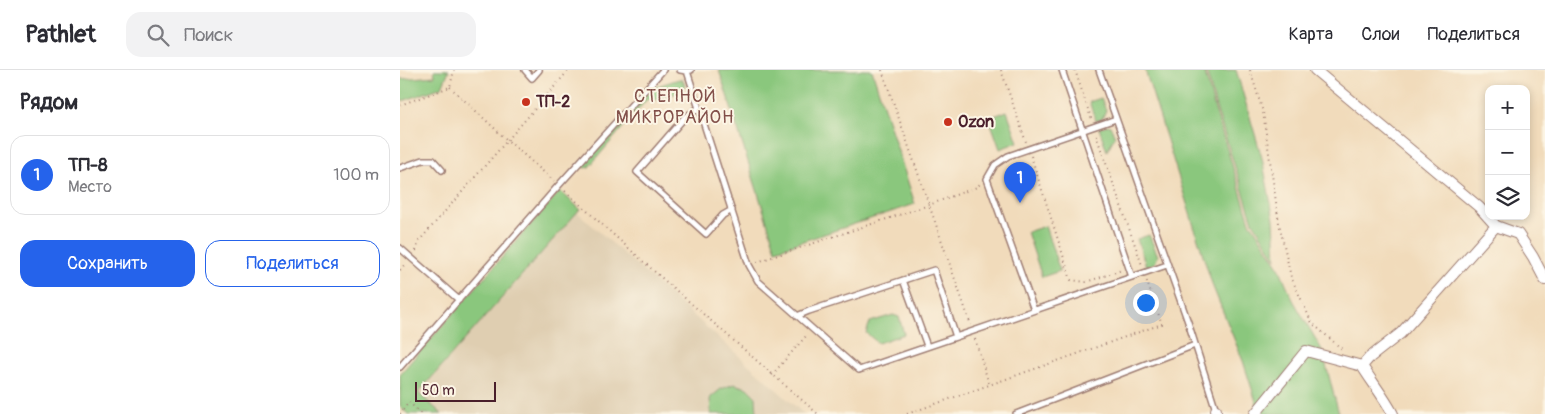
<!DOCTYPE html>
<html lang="ru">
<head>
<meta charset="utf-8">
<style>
  body { margin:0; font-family:Pangolin,sans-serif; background:#f2f2f3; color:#2b2b33 }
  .controls { position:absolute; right:15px; top:15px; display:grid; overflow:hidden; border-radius:10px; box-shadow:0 2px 8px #0003 }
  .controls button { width:45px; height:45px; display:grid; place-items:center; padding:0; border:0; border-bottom:1px solid #e1e1e2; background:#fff; color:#2b2b33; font:25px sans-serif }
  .scale { position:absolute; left:15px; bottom:12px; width:81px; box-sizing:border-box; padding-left:5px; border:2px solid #4a1f2b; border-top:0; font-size:14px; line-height:18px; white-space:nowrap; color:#4a1f2b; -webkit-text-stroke:4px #fcf5e5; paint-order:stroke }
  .you { position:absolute; left:745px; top:232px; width:18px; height:18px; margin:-12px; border:4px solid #fff; border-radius:50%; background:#1a73e8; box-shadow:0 0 0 8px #1a73e833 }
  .badge { display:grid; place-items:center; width:32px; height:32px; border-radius:50%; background:#2563eb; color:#fff; font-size:16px; font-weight:700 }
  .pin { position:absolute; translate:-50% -41px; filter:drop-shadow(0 1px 2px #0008) }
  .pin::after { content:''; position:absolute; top:26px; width:18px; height:15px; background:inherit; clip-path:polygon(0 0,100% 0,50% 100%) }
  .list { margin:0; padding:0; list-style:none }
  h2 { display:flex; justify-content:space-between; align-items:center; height:65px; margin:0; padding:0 20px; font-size:21px }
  h2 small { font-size:16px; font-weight:400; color:#7c7c81 }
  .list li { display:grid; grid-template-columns:32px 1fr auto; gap:15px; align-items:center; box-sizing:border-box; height:80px; margin:0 10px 10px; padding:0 10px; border:1px solid #e1e1e2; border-radius:15px }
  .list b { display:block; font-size:19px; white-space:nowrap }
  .list p { margin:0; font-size:16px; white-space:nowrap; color:#7c7c81 }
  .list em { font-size:16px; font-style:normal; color:#7c7c81 }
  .actions { display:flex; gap:10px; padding:15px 20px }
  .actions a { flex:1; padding:11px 0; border:1px solid #2563eb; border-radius:15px; text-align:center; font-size:18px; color:#2563eb }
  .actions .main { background:#2563eb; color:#fff }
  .icon { flex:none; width:28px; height:28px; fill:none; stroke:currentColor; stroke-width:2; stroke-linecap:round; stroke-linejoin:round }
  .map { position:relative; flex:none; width:1145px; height:344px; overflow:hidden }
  header { display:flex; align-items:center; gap:30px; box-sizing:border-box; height:70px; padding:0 25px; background:#fff; border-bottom:1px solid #e1e1e2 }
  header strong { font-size:24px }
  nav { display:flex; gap:28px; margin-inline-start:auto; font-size:18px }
  .search { width:350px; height:45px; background:#f2f2f3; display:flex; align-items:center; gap:12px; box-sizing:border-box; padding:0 18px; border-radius:15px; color:#7c7c81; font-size:19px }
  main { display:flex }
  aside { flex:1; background:#fff }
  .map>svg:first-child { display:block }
</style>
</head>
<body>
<header>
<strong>Pathlet</strong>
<div class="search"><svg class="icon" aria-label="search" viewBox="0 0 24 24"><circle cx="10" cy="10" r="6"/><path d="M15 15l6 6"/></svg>Поиск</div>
<nav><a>Карта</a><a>Слои</a><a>Поделиться</a></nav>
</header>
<main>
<aside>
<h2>Рядом<small></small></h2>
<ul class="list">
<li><span class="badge">1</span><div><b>ТП-8</b><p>Место</p></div><em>100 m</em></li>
</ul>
<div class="actions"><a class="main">Сохранить</a><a>Поделиться</a></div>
</aside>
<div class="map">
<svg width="1145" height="344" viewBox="0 0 1145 344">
  <rect width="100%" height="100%" fill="#fcf5e5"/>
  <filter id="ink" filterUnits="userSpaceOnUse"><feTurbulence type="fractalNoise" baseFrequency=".02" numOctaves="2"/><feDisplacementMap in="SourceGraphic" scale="10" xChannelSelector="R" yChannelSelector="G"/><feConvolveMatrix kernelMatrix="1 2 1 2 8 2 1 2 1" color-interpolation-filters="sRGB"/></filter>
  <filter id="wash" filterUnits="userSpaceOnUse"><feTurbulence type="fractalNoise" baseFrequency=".0096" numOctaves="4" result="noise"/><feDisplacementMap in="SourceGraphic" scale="20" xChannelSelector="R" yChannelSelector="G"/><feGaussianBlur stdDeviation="1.12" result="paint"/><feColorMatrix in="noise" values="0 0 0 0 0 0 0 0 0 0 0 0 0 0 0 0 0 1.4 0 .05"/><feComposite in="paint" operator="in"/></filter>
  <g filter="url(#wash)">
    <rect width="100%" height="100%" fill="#f1dbbb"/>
    <path fill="#dfceb1" d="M177 142 404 344H42L18 323Z"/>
    <path fill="#8ac77d" stroke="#6a7354" d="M34 0H49L42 17 0 32V9L35 6Z
      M319 0H472L515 134 376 180Z
      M745 0H804L815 40 850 152 878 195 893 230 922 280 939 344H860L843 291 813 217Z
      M806 0H836L862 88 874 150 876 189 853 152 817 41Z
      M279 9H282L285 15 280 22 255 30 248 28 189 97 186 98 184 97V94L249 19 254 17Z
      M701 28 706 40 702 49 696 51 689 32Z
      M607 41 618 72 600 79 589 48Z
      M707 55 710 56 715 66 707 81 699 58Z
      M160 121 180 139 18 323 42 344H8L0 337V304Z
      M645 156 660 201 642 207 627 162Z
      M749 165 758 186 755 193 746 196 737 169Z
      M493 245 499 247 504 264 478 273 466 263 470 252Z
      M334 314 347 318 356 327 357 344H311L310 328 321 319Z"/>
  </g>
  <g filter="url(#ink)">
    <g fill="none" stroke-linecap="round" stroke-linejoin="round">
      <g stroke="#9e7d73" stroke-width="8">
        <path id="lane" d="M125 0 132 8 139 0
          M280 0 287 1 291 0
          M662 0 732 207
          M699 0 788 252 816 340
          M287 1 349 195 358 211 459 300 767 195
          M299 38 285 47 237 102 306 164 323 145 332 140
          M0 98 23 90H33L42 100
          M0 178 59 230
          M503 210 527 276
          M634 240 587 109 595 95 608 86 716 49
          M397 246 409 241 534 200 556 267
          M0 297 159 115 263 0
          M616 344 795 275"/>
      </g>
      <g stroke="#9e7d73" stroke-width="12">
        <path id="street" d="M1096 156 1118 164 1133 187 1145 210
          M962 296C972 312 984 327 993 344
          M816 344V340
          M855 344 906 281 962 296 969 288 1001 263 1096 156 1079 137 915 0"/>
      </g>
      <path stroke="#9e7d73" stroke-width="2" stroke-dasharray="1 4" stroke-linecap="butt" d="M482 0 571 255
        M601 0 626 72
        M675 0 691 48
        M850 0 863 42 879 153 891 207 912 253 943 280
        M50 17 107 70 154 111
        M0 35 50 17 54 0
        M696 65 742 195
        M631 86 671 210 686 212 722 200
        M165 121 255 202 418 344
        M16 181 19 171 169 0
        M357 192 529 135 577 117 581 113
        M0 200 5 194
        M575 269 589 314
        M372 305 406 266
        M0 344 9 332 21 344
        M507 344 762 254 746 209"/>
      <use href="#lane" stroke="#fff" stroke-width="5"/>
      <use href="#street" stroke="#fff" stroke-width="10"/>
    </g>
  </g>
  <g fill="#c8321e" stroke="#fcf5e5" stroke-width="2">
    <circle cx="126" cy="32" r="5"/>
    <circle cx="548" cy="52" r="5"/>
  </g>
  <g text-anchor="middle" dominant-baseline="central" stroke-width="4" stroke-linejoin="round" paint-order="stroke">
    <g font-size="16" font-weight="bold" fill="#4a1f2b" stroke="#fcf5e5" text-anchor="start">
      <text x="136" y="32">ТП-2</text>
      <text x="558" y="52">Ozon</text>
    </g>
    <g font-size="18" letter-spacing="1" fill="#824f49" stroke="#fcf5e5">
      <text x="275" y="26">СТЕПНОЙ<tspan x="275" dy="21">МИКРОРАЙОН</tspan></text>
    </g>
  </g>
</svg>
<div class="controls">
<button>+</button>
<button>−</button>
<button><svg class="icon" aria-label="layers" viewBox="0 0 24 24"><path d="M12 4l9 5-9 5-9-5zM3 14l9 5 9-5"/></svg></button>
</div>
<div class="scale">50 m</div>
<div class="you"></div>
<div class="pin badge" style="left:620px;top:133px">1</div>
</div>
</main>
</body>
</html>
